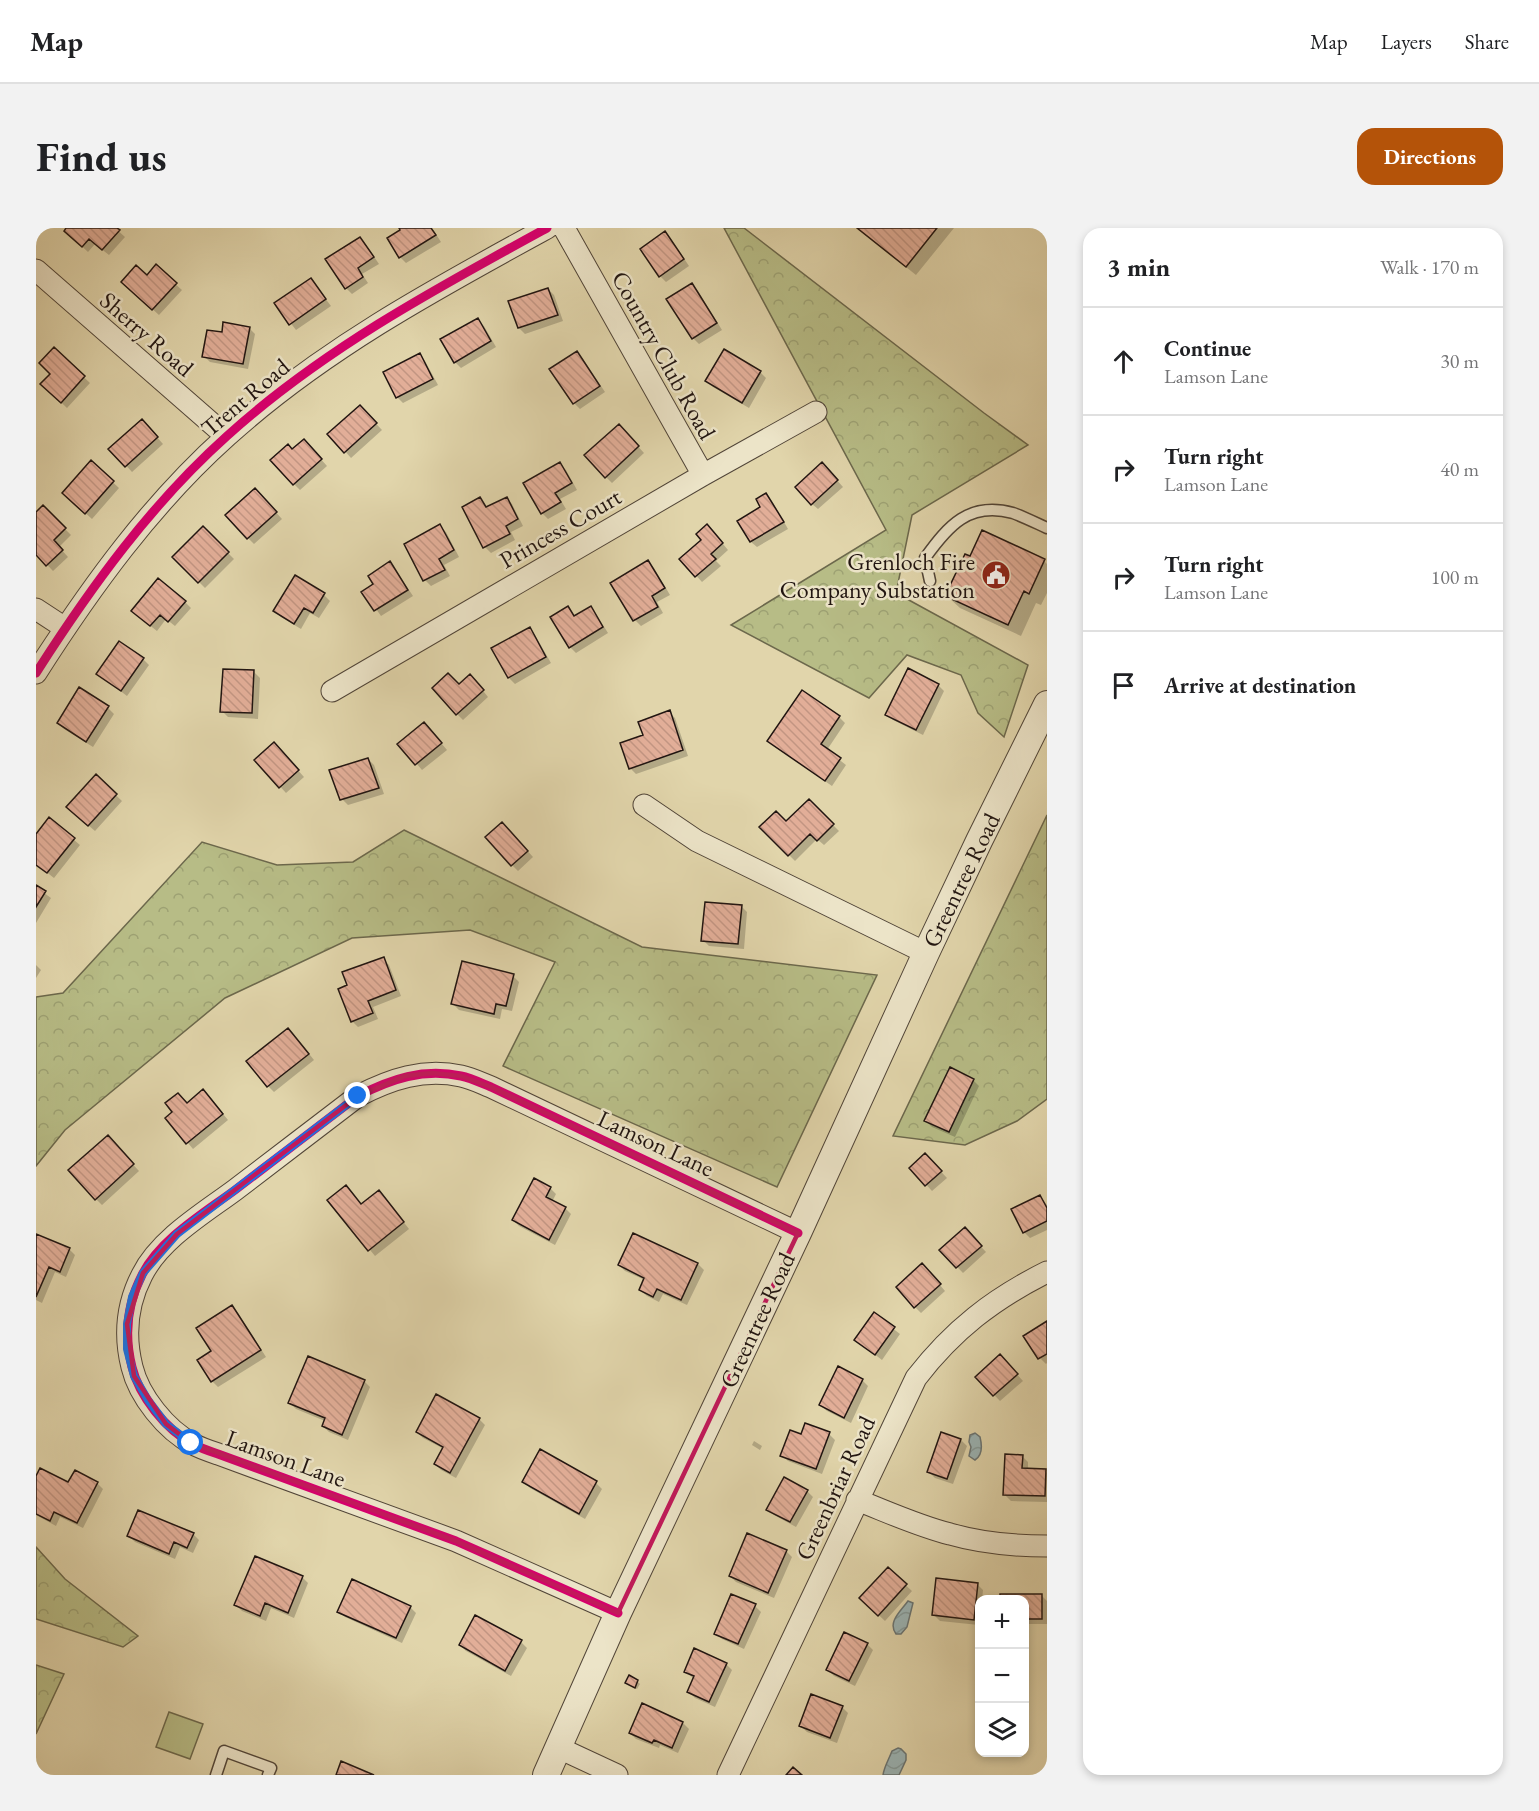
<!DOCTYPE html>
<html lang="en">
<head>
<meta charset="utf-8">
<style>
  body { margin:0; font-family:"EB Garamond",serif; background:#f2f2f2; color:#202124 }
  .controls { position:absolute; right:18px; bottom:18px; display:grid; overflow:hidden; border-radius:12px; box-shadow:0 3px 9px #0003 }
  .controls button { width:54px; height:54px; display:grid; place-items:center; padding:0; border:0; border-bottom:2px solid #e0e0e0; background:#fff; color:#202124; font:30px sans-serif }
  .stop { position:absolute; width:18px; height:18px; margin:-14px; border:4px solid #1a73e8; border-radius:50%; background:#fff }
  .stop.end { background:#1a73e8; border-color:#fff; box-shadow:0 2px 6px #0008 }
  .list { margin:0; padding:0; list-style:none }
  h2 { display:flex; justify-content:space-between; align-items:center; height:78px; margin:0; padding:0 24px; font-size:26px }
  h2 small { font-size:20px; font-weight:400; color:#757577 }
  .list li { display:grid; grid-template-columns:39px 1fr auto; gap:18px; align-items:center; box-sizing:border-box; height:108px; padding:0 24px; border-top:2px solid #e0e0e0 }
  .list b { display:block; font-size:22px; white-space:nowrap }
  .list p { margin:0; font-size:20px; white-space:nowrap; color:#757577 }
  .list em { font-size:20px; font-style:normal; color:#757577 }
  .icon { flex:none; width:33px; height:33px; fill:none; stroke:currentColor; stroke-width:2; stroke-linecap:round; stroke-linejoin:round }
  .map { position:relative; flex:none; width:1011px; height:1547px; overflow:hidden; border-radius:18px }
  header { display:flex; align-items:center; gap:36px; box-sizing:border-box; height:84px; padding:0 30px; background:#fff; border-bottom:2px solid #e0e0e0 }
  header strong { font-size:28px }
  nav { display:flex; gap:33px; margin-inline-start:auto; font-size:21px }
  .intro { display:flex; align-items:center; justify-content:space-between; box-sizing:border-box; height:144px; padding:0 36px }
  h1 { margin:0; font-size:42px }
  .button { padding:15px 27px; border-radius:18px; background:#b45309; color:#fff; font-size:21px; font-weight:700 }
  main { display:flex; gap:36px; padding:0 36px }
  aside { flex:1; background:#fff; border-radius:18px; box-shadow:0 3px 9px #0003 }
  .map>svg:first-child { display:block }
</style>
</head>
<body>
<header>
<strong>Map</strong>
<nav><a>Map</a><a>Layers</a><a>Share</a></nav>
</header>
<div class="intro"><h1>Find us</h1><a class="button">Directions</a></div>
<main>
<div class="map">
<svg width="1011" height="1547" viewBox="0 0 1011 1547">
  <defs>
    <pattern id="forest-crowns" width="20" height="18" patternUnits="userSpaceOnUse" patternTransform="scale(1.5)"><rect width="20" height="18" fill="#b7bc86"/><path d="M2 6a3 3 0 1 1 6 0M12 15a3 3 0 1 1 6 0" fill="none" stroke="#9da173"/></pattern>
    <pattern id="water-waves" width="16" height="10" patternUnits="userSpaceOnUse" patternTransform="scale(1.5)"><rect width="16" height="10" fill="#9bb5b6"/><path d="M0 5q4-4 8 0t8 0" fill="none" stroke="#859b9b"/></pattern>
    <pattern id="building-back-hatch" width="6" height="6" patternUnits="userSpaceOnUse" patternTransform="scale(1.5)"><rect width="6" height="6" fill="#e2ae98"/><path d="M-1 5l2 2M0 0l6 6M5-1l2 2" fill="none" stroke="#c29582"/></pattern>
  </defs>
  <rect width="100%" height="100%" fill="#e1d5ab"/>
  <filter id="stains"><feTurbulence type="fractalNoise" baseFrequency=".00333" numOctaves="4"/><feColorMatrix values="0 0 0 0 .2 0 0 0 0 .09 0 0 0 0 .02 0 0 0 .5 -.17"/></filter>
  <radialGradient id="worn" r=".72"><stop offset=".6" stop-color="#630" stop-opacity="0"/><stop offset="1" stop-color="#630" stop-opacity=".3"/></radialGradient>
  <path fill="url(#forest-crowns)" stroke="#6c684c" stroke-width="1.5" d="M688 0H708L948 185 992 217 876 287 860 365 992 437 968 509 942 485 925 447 871 427 833 470 695 397 850 302Z
    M1011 587V871L981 893 929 917 857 908Z
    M368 602 606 719 841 747 741 959 467 838 519 734 434 702 316 710 189 770 29 902 0 938V769L27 765 166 614 241 637 317 634Z
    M0 1319 29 1351 102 1408 87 1419 0 1391Z
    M0 1437 28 1446 0 1506Z"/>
  <path fill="#b7bc86" stroke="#6c684c" stroke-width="1.5" d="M133 1484 167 1496 154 1531 120 1519Z"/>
  <path fill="url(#water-waves)" stroke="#6a7574" stroke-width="1.5" d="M939 1205 944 1209C946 1217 947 1227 939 1232L933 1228 935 1219 933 1214 934 1207Z
    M872 1373 877 1375 871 1399 865 1406H860C851 1394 865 1383 872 1373Z
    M862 1520 865 1521 870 1526V1532L863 1547H847C848 1539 853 1531 856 1523Z"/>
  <path fill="#0003" d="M32 0H79L89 9 73 27 59 16 52 24 36 9Z
    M365 0H396L405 14 370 35 364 29 366 3Z
    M821 0H918L880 47Z
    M324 11 330 17 343 36 326 46 332 55 316 66 310 60Z
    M635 11 653 38 630 54 624 48Z
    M120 39 146 62 123 87 93 60 111 49Z
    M275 52 295 78 260 102 240 76Z
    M656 57 662 63 686 102 663 116 657 110 632 71Z
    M512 61 518 67 527 93 489 106 483 100Z
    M442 92 448 98 460 119 425 140 419 134Z
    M213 100 219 106 212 141 174 134 168 128 187 106Z
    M18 121 54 155 31 180 6 156 16 146Z
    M689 123 724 144 730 150 713 180 677 159 671 153Z
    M541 125 547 131 569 164 544 181 538 175Z
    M383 127 389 133 402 157 367 175 361 169Z
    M330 185 346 202 315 230 294 206Z
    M112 199 127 216 96 244 75 221Z
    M589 204 608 225 576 255 570 249Z
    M274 219 291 238 264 262 258 256 256 223Z
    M55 234 83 260 56 291 34 271Z
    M524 236 530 242 541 262 524 271 530 281 512 291 506 285Z
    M792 242 807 259 782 281 776 276Z
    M730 267 736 273 752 301 721 319 715 314 703 293 726 279Z
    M225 268 246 291 218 316 212 310Z
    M470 270 476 276 487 298 475 304 479 312 455 325 449 319 444 271 451 280Z
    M7 279 35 307 23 319 32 329 17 343 0 325V286Z
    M404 298 410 304 423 329 408 337 414 348 395 358 389 352Z
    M167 300 198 331 169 360 138 329Z
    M677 304 692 322 680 333 685 338 666 354 645 331Z
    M1008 333 1011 336V365L1005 377 1000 375 985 408 924 380 911 368Z
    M612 334 618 340 634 367 621 374 627 385 605 398 599 392 576 355Z
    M353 335 359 341 377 368 345 388 328 364 339 357Z
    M260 349 288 367 294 373 283 390 274 385 265 401 245 389 239 383Z
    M149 374 155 380 139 398 130 391 121 403 103 389Z
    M532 380 540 389 554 380 560 386 572 405 540 425 534 419 516 390Z
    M493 401 499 407 515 435 479 456 473 450 457 421Z
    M107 431 113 437 91 468 62 446Z
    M218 444 224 450 222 491 192 489 186 483Z
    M440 454 452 469 427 492 421 486 423 458Z
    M902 457 908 463 887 507 857 492 851 486Z
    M44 462 72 480 78 486 57 519 28 501 22 495Z
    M766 464 803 489 809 495 791 522 810 537 796 558 739 519 733 513Z
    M633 484 639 490 652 528 600 546 594 540 609 508Z
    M394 502 411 522 386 542 364 516Z
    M244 522 268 549 250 565 220 532Z
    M332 531 338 537 348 566 312 577 306 571Z
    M60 548 86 573 59 603 38 585Z
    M773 573 803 603 788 617 781 611 759 633 725 599 750 595Z
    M13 591 44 617 18 650 0 636V608Z
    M472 601 497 629 482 643 476 637Z
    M0 659 15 670 0 695Z
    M705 678 711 684 708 721 673 718 667 712Z
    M347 731 353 737 365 768 337 779 342 791 322 799 316 793Z
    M0 737 5 742 0 750Z
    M477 748 483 754 476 783 466 781 464 791 423 782 417 776Z
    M258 807 278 832 238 864 232 858Z
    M937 852 943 858 919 909 896 899 890 893Z
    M173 869 192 892 157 921 131 890 151 877Z
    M77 915 103 943 66 977 60 971Z
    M895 933 911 950 896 963 875 940Z
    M514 960 520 966 516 974 529 980 535 986 519 1017 483 998 477 992Z
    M1004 968 1011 977V1002L994 1010 988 1004 977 982Z
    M348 969 373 1001 339 1028 293 972 325 977Z
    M0 1007 33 1021 39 1027 30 1049 19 1044 6 1075 0 1072Z
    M598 1007 662 1036 668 1042 651 1077 627 1066 623 1074 611 1068 604 1062 609 1052 589 1043 583 1037Z
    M934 1007 950 1024 927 1045 905 1022Z
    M892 1043 909 1063 885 1085 879 1079Z
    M196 1079 202 1085 230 1129 182 1159 176 1153 177 1124Z
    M838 1086 864 1106 846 1132 820 1112Z
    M1011 1094V1135L1010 1136 1004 1130 989 1108Z
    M970 1134 987 1153 964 1173 941 1149Z
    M802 1141 826 1152 832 1158 815 1195 791 1183 784 1177Z
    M328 1153 334 1159 312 1212 293 1204 287 1198 289 1193 260 1181 254 1175Z
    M443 1191 449 1197 420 1250 405 1242 399 1236 408 1221 387 1210 381 1204Z
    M793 1206 799 1212 786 1246 752 1233 746 1227Z
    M925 1212 931 1218 917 1256 899 1250 893 1244Z
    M718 1213 726 1218 724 1222 716 1217Z
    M505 1223 560 1255 566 1261 549 1291 494 1260 488 1254Z
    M986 1228 992 1234V1242L1009 1243 1011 1245V1274L975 1273 969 1267Z
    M0 1251 33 1256 61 1255 67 1261 47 1300 24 1289 20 1298 0 1287Z
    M771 1263 777 1269 760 1299 738 1287 732 1281Z
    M157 1306 163 1312 157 1325 144 1319 139 1331 99 1314 93 1308Z
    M750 1323 756 1329 738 1370 700 1354 694 1348Z
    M852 1341 876 1363 849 1393 831 1376Z
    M266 1349 272 1355 258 1390 235 1380 230 1393 206 1383 200 1377Z
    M941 1356 947 1362 946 1372H944L943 1397 904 1393 898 1387Z
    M1006 1368 1011 1373V1396H988V1372Z
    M719 1378 725 1384 708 1421 686 1411 680 1405Z
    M374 1379 380 1385 366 1415 309 1389 303 1383Z
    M485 1414 491 1420 475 1448 430 1423 424 1417Z
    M831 1416 837 1422 819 1458 798 1448 792 1442Z
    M690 1436 696 1442 679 1479 659 1470 653 1464 658 1451 650 1444Z
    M601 1453 604 1456 601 1461 594 1457Z
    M606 1477 647 1495 653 1501 642 1525 624 1517 623 1520 600 1511 594 1505Z
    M806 1479 812 1485 801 1515 771 1504 765 1498Z"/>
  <path fill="url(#building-back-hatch)" stroke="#211511" stroke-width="1.5" d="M30 0H81L84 2 66 22 53 11 46 19 28 3Z
    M363 0H395L400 7 363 30 351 10 364 2Z
    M821 0H901L870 39Z
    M629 3 648 31 623 49 604 21Z
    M324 9 338 29 322 40 327 49 309 61 289 31Z
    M120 36 141 55 116 82 85 54 100 37 111 47Z
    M275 50 290 71 253 97 238 75Z
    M656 55 681 95 656 111 630 71Z
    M512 60 522 87 482 100 472 73Z
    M442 90 455 113 418 135 404 111Z
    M187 94 214 99 207 136 166 129 171 102 186 104Z
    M18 119 49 148 25 175 4 156 14 146 3 135Z
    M688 121 725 143 706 175 669 153Z
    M541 123 564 158 537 176 513 141Z
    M384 125 397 151 360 170 347 144Z
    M324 177 341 195 308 225 291 206Z
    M106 191 122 209 89 239 72 221Z
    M583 196 603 218 569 250 548 227Z
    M268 211 286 231 257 257 234 232 252 216 256 221Z
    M55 232 78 253 49 286 26 265Z
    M524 234 536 255 519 265 525 274 505 286 487 255Z
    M786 234 802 252 775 277 759 259Z
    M219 260 241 284 211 311 189 287Z
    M730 265 748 294 714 314 701 293 724 279 720 271Z
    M444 269 450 279 471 269 482 291 470 298 474 306 447 320 426 279Z
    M7 277 30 300 18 312 27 322 10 338 0 327V284Z
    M404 296 418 322 403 331 409 342 387 353 368 316Z
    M671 296 687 315 675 326 680 331 659 349 643 331 665 312 660 306Z
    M167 298 193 324 162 355 136 329Z
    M946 302 1009 331 993 366 988 363 972 397 909 368 929 326 934 328Z
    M612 332 629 360 616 368 622 379 597 393 574 355Z
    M354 333 372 362 338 383 325 364 337 356 332 348Z
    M259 347 289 365 277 385 268 380 258 396 237 383Z
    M122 350 150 373 132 394 124 387 114 398 95 383Z
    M532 378 538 388 555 378 567 399 533 420 514 389Z
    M494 399 510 429 472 450 455 420Z
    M83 413 108 430 85 463 60 446Z
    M872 440 903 456 880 502 849 487Z
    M187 441 218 442 216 485 184 484Z
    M412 445 423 456 434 446 448 462 420 487 396 460Z
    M43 459 73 478 50 514 21 495Z
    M766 462 804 488 785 516 805 530 789 553 731 513Z
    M634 482 647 522 593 541 584 515 607 507 602 494Z
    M388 494 406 515 379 537 361 516Z
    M238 514 263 542 243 560 218 532Z
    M332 530 343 560 304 572 293 542Z
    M60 546 81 566 52 598 30 579Z
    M773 571 798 596 781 613 774 606 752 628 723 599 740 583 750 593Z
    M13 589 39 610 11 645 0 637V606Z
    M466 594 492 623 475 638 449 609Z
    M0 657 10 663 0 679Z
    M669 674 706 677 702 716 665 713Z
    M348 729 360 762 332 773 337 785 315 794 302 761 311 757 306 744Z
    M426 733 478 746 470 778 460 776 458 786 415 776Z
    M252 800 273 826 231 859 210 833Z
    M914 839 938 851 913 904 888 893Z
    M167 861 187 886 150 916 129 890 136 884 129 875 142 865 151 875Z
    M72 907 98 936 59 972 32 942Z
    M889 925 906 943 889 958 873 940Z
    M498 950 515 959 510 969 530 979 513 1012 476 992Z
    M310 957 325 976 343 962 368 994 332 1023 291 972Z
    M1004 967 1011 980V993L987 1005 975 981Z
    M929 999 946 1018 920 1040 903 1022Z
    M597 1005 662 1035 645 1072 621 1061 617 1069 603 1062 608 1050 582 1037Z
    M0 1006 34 1020 24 1044 13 1039 0 1069Z
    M886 1035 905 1056 878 1080 860 1059Z
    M196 1077 225 1122 175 1154 161 1132 175 1123 160 1100Z
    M838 1084 859 1099 839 1127 818 1112Z
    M1011 1093V1126L1002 1131 987 1108Z
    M964 1126 982 1146 957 1168 939 1149Z
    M272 1128 329 1152 306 1207 286 1198 289 1190 252 1175Z
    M802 1138 827 1151 808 1190 783 1177Z
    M400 1166 444 1190 414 1245 398 1236 407 1219 380 1204Z
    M769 1195 794 1204 780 1241 744 1228 754 1202 765 1206Z
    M905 1204 925 1211 911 1251 891 1244Z
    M504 1221 561 1253 543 1286 486 1254Z
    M969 1226 987 1227 986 1240 1010 1241 1009 1268 967 1267Z
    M4 1240 32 1254 39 1242 62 1254 41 1295 18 1284 14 1293 0 1286V1248Z
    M748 1249 772 1262 754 1294 730 1282Z
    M102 1282 158 1305 151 1320 138 1314 133 1326 91 1308Z
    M711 1305 751 1322 732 1365 693 1348Z
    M219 1328 267 1348 252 1385 229 1375 224 1388 198 1377Z
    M852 1339 871 1356 842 1388 823 1370Z
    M900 1350 942 1355 938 1392 896 1387Z
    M316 1351 375 1378 360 1410 301 1384Z
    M695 1366 720 1376 702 1416 678 1406Z
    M964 1366H1006V1391H988V1372H964Z
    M439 1387 486 1412 469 1443 423 1417Z
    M808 1404 832 1415 813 1453 790 1442Z
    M658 1420 691 1435 673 1474 651 1464 658 1448 648 1444Z
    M593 1447 602 1452 599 1460 589 1455Z
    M775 1466 807 1478 794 1510 763 1498Z
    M606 1475 647 1494 636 1520 618 1512 616 1515 593 1505Z
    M305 1533 338 1547H300Z
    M757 1539 766 1547H750Z"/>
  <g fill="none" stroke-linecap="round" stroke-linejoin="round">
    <g stroke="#514538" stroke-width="13">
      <path id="service" d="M894 353 889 330C912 298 933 273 977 285 988 289 1000 295 1011 300
        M180 1547 188 1523 235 1540 232 1547"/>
    </g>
    <g stroke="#514538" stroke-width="23">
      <path id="minor" d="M528 0 667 247
        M0 42 190 208
        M0 381 29 400
        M0 445C55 359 115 276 191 208 286 122 399 61 511 0
        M296 463 667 247 780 184
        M608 577 661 613 890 725
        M821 1272C852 1284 882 1298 914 1306 945 1315 978 1318 1011 1318
        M582 1385 420 1313 182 1226C173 1223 164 1220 157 1216 130 1202 103 1168 96 1139 88 1107 91 1076 106 1047 124 1011 168 985 199 962 240 931 281 899 322 868 355 851 387 840 425 848 435 850 445 855 455 859L762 1005
        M523 1520 581 1547
        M692 1547 880 1150C917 1102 957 1071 1011 1044"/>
    </g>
    <g stroke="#514538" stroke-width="28">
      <path id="tertiary" d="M510 1547 582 1385 762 1005 890 725 943 613 1011 476"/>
    </g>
    <use href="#service" stroke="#ece4c8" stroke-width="10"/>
    <use href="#minor" stroke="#ece4c8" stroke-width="21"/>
    <use href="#tertiary" stroke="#ece4c8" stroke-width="26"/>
    <g stroke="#ece4c8" stroke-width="13">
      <path id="cycleway" d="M0 445C55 359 115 276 191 208 286 122 399 61 511 0
        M582 1385 420 1313 182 1226C173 1223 164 1220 157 1216 130 1202 103 1168 96 1139 88 1107 91 1076 106 1047 124 1011 168 985 199 962 240 931 281 899 322 868 355 851 387 840 425 848 435 850 445 855 455 859L762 1005"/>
    </g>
    <use href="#cycleway" stroke="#d6006c" stroke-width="9"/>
  </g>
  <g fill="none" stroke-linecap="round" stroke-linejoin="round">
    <path stroke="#1a73e8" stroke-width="8" d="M155 1215 130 1196 112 1172 98 1148 91 1121V1096L96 1069 107 1045 141 1006 322 868"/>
  </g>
  <path fill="none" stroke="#c2185b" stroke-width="4.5" stroke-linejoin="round" d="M396 845 425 848 455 859 762 1005 582 1385 420 1313 155 1215 130 1196 98 1148 91 1096 107 1045 141 1006 322 868 369 848Z"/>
  <defs>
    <g id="civic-disc" transform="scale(1.5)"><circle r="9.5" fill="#8f2418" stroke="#ece4c8"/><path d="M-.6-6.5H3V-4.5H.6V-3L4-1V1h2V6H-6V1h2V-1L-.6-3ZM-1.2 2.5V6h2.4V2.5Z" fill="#fff"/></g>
  </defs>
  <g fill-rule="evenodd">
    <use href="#civic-disc" x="960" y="347"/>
  </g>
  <g text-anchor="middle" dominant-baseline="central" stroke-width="5" stroke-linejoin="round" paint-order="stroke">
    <g font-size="24" fill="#211511" stroke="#ece4c8">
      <text transform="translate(111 106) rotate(41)">Sherry Road</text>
      <text transform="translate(628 127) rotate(61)">Country Club Road</text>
      <text transform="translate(209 169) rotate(-40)">Trent Road</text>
      <text transform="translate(524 300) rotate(-30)">Princess Court</text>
      <text transform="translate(925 652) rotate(-64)">Greentree Road</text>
      <text transform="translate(620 915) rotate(25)">Lamson Lane</text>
      <text transform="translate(721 1092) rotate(-65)">Greentree Road</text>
      <text transform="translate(250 1230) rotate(20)">Lamson Lane</text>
      <text transform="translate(799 1260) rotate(-65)">Greenbriar Road</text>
    </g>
    <g font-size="24" fill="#211511" stroke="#ece4c8" text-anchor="end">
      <text x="939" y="333">Grenloch Fire<tspan x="939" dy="28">Company Substation</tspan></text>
    </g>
  </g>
  <rect width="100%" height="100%" filter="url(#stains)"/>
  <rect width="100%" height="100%" fill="url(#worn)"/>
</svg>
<div class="controls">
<button>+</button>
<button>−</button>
<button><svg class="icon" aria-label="layers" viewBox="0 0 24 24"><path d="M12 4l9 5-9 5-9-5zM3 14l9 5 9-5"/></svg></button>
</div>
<div class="stop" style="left:155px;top:1215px"></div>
<div class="stop end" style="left:322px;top:868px"></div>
</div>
<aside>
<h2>3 min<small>Walk · 170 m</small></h2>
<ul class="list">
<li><svg class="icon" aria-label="ahead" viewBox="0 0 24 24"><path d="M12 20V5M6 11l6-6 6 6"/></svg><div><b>Continue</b><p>Lamson Lane</p></div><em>30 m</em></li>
<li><svg class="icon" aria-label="right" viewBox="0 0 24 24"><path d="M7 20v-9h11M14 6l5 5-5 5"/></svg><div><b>Turn right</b><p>Lamson Lane</p></div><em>40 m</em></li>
<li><svg class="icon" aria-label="right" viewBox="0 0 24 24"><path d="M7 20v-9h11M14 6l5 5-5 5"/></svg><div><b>Turn right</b><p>Lamson Lane</p></div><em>100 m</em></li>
<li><svg class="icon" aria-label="arrive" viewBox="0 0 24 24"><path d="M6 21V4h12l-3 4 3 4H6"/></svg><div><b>Arrive at destination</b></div></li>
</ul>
</aside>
</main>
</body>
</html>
